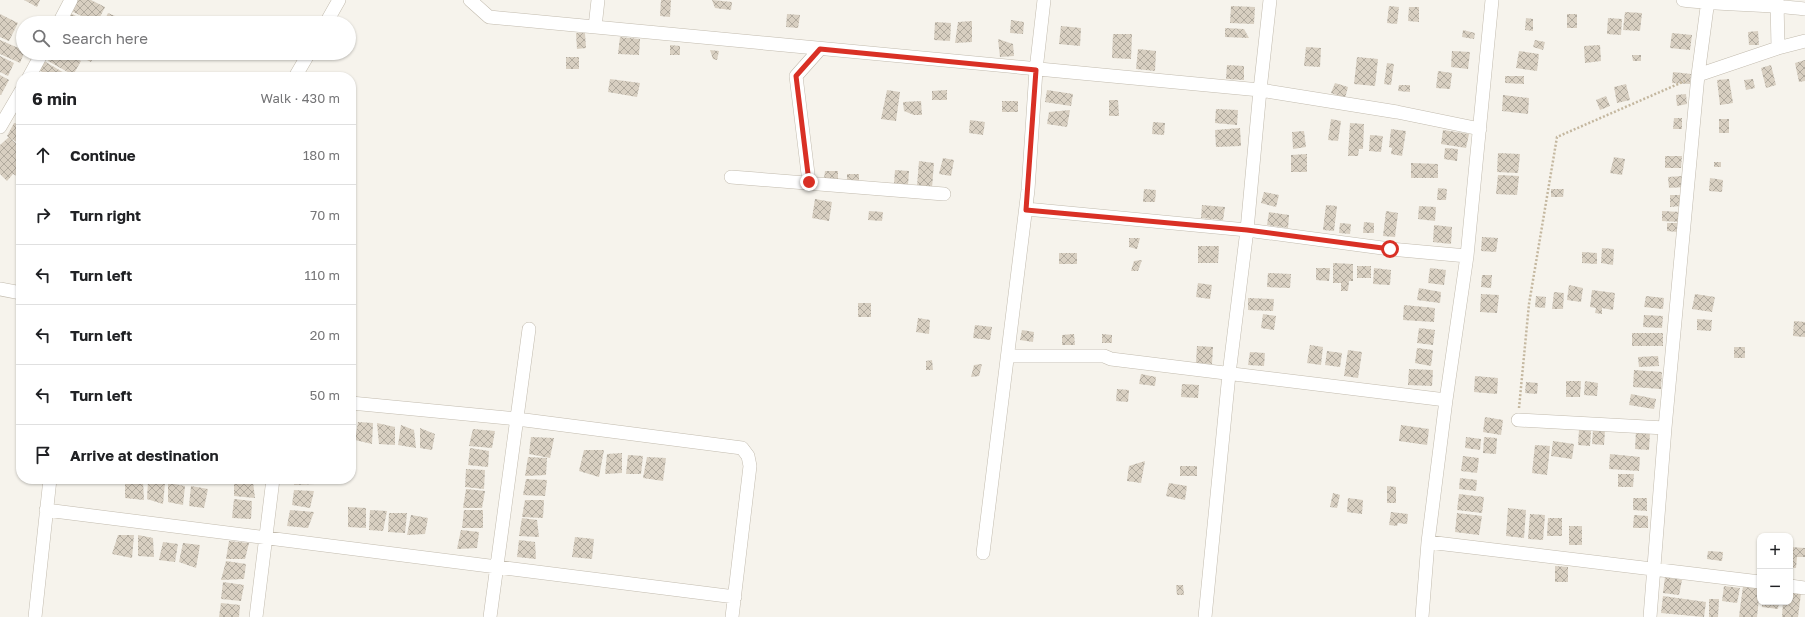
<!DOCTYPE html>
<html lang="en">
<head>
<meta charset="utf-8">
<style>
  body { margin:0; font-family:"Golos Text",sans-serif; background:#f2f2f2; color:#202124 }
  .controls { position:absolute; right:12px; bottom:12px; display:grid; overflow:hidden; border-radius:8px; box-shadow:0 1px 3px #0004 }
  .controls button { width:36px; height:36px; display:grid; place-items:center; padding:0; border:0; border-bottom:1px solid #e0e0e0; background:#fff; color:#202124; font:20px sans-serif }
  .stop { position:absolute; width:12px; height:12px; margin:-9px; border:3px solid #d93025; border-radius:50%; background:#fff }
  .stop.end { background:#d93025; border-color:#fff; box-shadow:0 1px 4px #0008 }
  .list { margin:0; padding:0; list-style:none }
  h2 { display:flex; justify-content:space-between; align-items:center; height:52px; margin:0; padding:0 16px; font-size:17px }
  h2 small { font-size:13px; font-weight:400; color:#757577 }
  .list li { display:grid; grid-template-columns:26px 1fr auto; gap:12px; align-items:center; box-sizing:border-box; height:60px; padding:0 16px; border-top:1px solid #e0e0e0 }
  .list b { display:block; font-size:15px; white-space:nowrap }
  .list em { font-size:13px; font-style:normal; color:#757577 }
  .icon { flex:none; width:22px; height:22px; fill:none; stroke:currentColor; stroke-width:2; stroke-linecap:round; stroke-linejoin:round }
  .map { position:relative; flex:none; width:1805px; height:617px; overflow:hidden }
  .search { position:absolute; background:#fff; box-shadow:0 1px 3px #0004; left:16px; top:16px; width:340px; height:44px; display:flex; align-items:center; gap:10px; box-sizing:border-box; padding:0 14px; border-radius:22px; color:#757577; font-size:15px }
  .panel { position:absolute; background:#fff; box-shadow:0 1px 3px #0004; left:16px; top:72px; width:340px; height:412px; border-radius:16px }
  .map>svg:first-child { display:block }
</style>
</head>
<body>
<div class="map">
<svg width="1805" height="617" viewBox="0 0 1805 617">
  <defs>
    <pattern id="building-cross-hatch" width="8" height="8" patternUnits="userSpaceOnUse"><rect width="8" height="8" fill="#d8cfc1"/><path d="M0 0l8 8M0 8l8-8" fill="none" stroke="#b1aa9e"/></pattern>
  </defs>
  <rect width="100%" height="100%" fill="#f6f3ec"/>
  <path fill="url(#building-cross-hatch)" d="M24 0H40L37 7Z
    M77 0H91L105 7 97 23 71 11Z
    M661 0H671L670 17 660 16Z
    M712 0 732 2 731 10 715 8Z
    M1231 6 1255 7 1254 24 1230 23Z
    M1389 6 1399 7 1397 24 1387 23Z
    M1409 7H1419V22L1408 21Z
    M1625 12 1642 13 1640 31 1623 30Z
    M70 13 90 23H64Z
    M108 13 115 16 111 23H103Z
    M0 14 18 23 9 41 0 37Z
    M787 14 800 15 798 28 786 27Z
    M1567 14H1577V28H1567Z
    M1526 18 1533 19V31L1525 30Z
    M1608 18 1622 19 1621 35 1607 34Z
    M1011 20 1024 22 1023 34 1010 33Z
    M972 21V42L955 43 958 22Z
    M935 22 951 23 950 41 934 40Z
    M1061 26 1081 28 1080 46 1059 44Z
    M1225 28 1244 29 1249 38 1225 37Z
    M1463 30 1475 33 1474 39 1462 37Z
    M1758 31 1759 45H1749L1748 32Z
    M576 33H585L586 48 577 49Z
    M1672 33 1692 35 1690 50 1670 48Z
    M1113 34H1132L1131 59 1112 58Z
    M620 37 640 39 639 55 618 54Z
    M998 39 1013 44 1014 56 1000 57Z
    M0 40 23 50 24 53 20 63 0 54Z
    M1535 40 1545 42 1543 50 1533 47Z
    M670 45 680 46V55H670Z
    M1600 45 1601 61 1585 63 1584 46Z
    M1306 47 1321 48 1320 67 1304 66Z
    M1138 49 1156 51 1155 71 1136 69Z
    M710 50 719 51 717 60 713 59Z
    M1452 51 1470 52 1468 69 1451 67Z
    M1519 51 1539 54 1537 71 1516 68Z
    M52 53H66L81 61 73 75 48 61Z
    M73 53H95L91 62Z
    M1632 55H1641V61H1633Z
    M0 56 14 63 8 76 0 72Z
    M566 57H579V69H566Z
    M1357 57 1378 59 1375 86 1354 84Z
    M1805 60V81L1799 82 1795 63Z
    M44 61 71 77H50L39 70Z
    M1387 63 1394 64 1391 85 1384 84Z
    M1227 65 1244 66V80L1226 79Z
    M1771 65 1776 85 1766 88 1761 68Z
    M1438 71 1452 73 1450 89 1436 88Z
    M1673 72 1691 74 1690 84 1672 83Z
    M0 75 9 80 1 95H0Z
    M1505 76H1524V84L1505 83Z
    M610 79 640 83 637 97 608 92Z
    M1729 79 1733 103 1720 105 1717 80Z
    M1753 79 1755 88 1746 90 1744 80Z
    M1335 83 1348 87 1345 98 1331 93Z
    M1626 84 1630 100 1617 103 1614 87Z
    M1399 85H1410V92L1398 91Z
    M887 90 900 92 896 121 881 119Z
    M947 90V100H932V91Z
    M1047 90 1073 94 1071 106 1045 102Z
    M1686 94 1687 104 1677 106 1676 95Z
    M1503 95 1529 98 1528 114 1502 111Z
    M1606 96 1610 106 1600 110 1596 100Z
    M1109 100H1118L1119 116H1109Z
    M921 101 922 115H914L904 111 903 102Z
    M1002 101H1018V112H1002Z
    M1216 109 1238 110 1237 125 1215 123Z
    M1070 110 1067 127 1047 124 1049 112Z
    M1674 118H1682V129H1673Z
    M1331 119 1341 121 1338 141 1328 140Z
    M1719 119H1729V133H1719Z
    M970 120 985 122 983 135 969 133Z
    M1153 122 1165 123 1164 135 1152 134Z
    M14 123 21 124V145L7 136Z
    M1350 123 1364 124 1363 149H1359L1358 156H1348Z
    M1240 128 1241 146 1216 147 1215 130Z
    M1391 129 1406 131 1402 156 1391 154 1392 148 1389 147Z
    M1443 130 1469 134 1466 148 1441 144Z
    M1304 131 1306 147 1293 149 1292 132Z
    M1370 135 1383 136 1381 152 1369 151Z
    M9 137 21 148V172L17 176 13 174 7 181 0 174V145Z
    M1445 148 1458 149 1457 161 1444 159Z
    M1498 153 1520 154 1518 173 1497 172Z
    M1307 154V172H1291V155Z
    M1665 156H1682L1681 168H1665Z
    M1614 157 1625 159 1622 175 1610 173Z
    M943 158 954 160 951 176 939 174Z
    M919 161 934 163 932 188 917 186Z
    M1714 162H1721V167H1714Z
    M1411 163 1438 164V178H1411Z
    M895 170 909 171 908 185 894 184Z
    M825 171H838V179H824Z
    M847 174H859V183H847Z
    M1498 175 1519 176 1517 195 1496 194Z
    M1683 176 1684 187 1669 188 1668 177Z
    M1710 178 1723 180 1722 192 1709 191Z
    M1438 188 1447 189 1446 200H1437Z
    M1144 189 1156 190 1155 202H1143Z
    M1551 189H1564L1563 197H1551Z
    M1264 192 1279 195 1276 207 1261 203Z
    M1670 195H1682V206L1670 207Z
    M815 199 832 202 829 221 812 218Z
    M1202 205 1225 207 1223 220 1201 218Z
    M1326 205 1337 206 1334 231 1323 230Z
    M1419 206 1436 207 1435 221 1418 219Z
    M869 211 883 212 882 221 868 220Z
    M1386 211 1398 213 1395 237 1383 236Z
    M1662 211 1681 212 1680 222 1662 221Z
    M1269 212 1289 215 1288 228 1267 225Z
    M1364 222 1374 223V233H1363Z
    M1340 223 1351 224 1350 234 1339 233Z
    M1667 223H1678V232L1667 231Z
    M1434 225 1452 227 1451 244 1433 242Z
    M1482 237 1498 238 1496 252 1481 251Z
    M1129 238H1140L1137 249 1129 247Z
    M1198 246H1219L1218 263H1198Z
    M1602 248 1614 249 1613 265 1601 263Z
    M1582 252 1597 253V264L1582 263Z
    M1059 253H1077V264H1059Z
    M1142 260 1138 271H1131L1134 261Z
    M1333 263 1353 264V281H1349L1348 291H1341V283H1333Z
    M1357 266H1371V278H1357Z
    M1316 268H1330L1329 281 1316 280Z
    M1374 268 1391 270 1390 285 1373 284Z
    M1430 268 1446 270 1444 285 1428 283Z
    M1268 273 1291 274 1290 288 1267 287Z
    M1482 275H1492L1491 288 1481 287Z
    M1198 283 1212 285 1210 299 1196 297Z
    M1569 285 1583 288 1581 302 1567 300Z
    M1419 288 1441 292 1440 303 1417 300Z
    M1592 290 1615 293 1613 310 1602 308V314L1595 313 1596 308 1590 307Z
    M1554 292 1564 293 1563 309H1552Z
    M1481 294 1499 295 1497 313 1480 312Z
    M1695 294 1715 297 1712 312 1692 309Z
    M1536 296 1546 297 1545 308 1535 307Z
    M1646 296 1664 298 1663 309 1644 307Z
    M1248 298 1274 299 1273 311 1248 310Z
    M858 303H871V317H858Z
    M1404 305 1435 308 1434 322 1403 320Z
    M1263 314 1276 316 1274 330 1261 328Z
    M1644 315 1663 316 1662 328 1643 327Z
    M918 318 930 320 929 334 916 332Z
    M1697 319 1712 320 1711 331 1697 330Z
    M1794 321 1805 322V337L1793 336Z
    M975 325 992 327 990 340 973 338Z
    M1419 328 1435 330 1433 345 1417 343Z
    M1022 330 1034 332 1033 342 1020 340Z
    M1632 333H1663V346H1632Z
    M1074 334 1075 345H1062V335Z
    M1102 334 1112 335V343H1102Z
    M1310 345 1323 347 1321 365 1307 363Z
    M1197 346 1213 347 1212 364 1196 363Z
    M1734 347H1745V358H1734Z
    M1417 348 1433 350 1431 366 1415 363Z
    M1348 350 1362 352 1358 378 1344 376Z
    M1327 351 1342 353 1340 367 1325 365Z
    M1250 352 1265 353 1264 366 1248 365Z
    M1658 356 1659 366 1639 367 1638 357Z
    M932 360 933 370H926V361Z
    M982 364 979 376 971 377 974 365Z
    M1409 369 1433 370 1432 386 1408 385Z
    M1634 370 1662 372 1661 389 1633 387Z
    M1141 374 1156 377 1155 386 1139 384Z
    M1475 376 1498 378 1497 394 1474 392Z
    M1566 381H1581L1580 397H1566Z
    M1585 381 1598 383 1597 396 1584 395Z
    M1526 382 1538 383 1537 394 1525 393Z
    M1182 384 1199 385 1198 398 1181 397Z
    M1117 389 1129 390 1128 402 1116 401Z
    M1631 394 1656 399 1654 409 1629 405Z
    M1485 417 1503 420 1501 435 1483 432Z
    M358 422 373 423 372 444 355 440Z
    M377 423 395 427V445L379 444Z
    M401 425 414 430 416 448 398 445Z
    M1401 425 1429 429 1427 445 1399 441Z
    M420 428 435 434 432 450 420 448Z
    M473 429 495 431 492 448 469 446Z
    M1579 430 1591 431 1590 446 1578 445Z
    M1593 430H1605L1604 445 1592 444Z
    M1636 431 1650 432 1649 450 1635 449Z
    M531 437 554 438 550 458 529 454Z
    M1466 437 1481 439 1480 450 1465 448Z
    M1484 437 1497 438 1496 454 1483 453Z
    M1553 441 1574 444 1572 459 1551 456Z
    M1535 445 1550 446 1547 475 1532 473Z
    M470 448 489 451 488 467 468 465Z
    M584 450H604L599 477 579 471Z
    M622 453V473L605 474 607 454Z
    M1610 454 1640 457 1639 471 1609 469Z
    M628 455 643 456 641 474H626Z
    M1463 456 1479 458 1477 473 1461 471Z
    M528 457 547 458 546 475 525 476Z
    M647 457 666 458 663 481 643 478Z
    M1145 461 1141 483 1127 481 1129 466Z
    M1180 466H1197V476H1180Z
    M466 469 485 470 484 489 465 487Z
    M1618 474H1634L1633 487H1618Z
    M1460 478 1477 480 1476 491 1459 489Z
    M125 479 143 481 144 500 125 498Z
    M234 479 253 482 255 498 234 496Z
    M295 479H316L315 484 294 485Z
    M526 479 547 480 545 496 523 495Z
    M148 481 165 483 163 504 147 499Z
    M168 483 185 486 183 505 168 502Z
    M1169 483 1187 486 1185 500 1166 496Z
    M191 486 208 489 204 508 189 506Z
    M1387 486 1396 487V503H1387Z
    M466 489 485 491 482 508H463Z
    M294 490 314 491 310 508 292 505Z
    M1333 493 1340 495 1337 508 1330 507Z
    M1459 494 1484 497 1482 513 1457 510Z
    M1348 498 1363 500 1362 514 1347 512Z
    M1633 498H1647V511L1633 510Z
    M234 499 252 501 251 519 232 518Z
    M525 500H544L543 518 522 517Z
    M348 507 366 508V528L348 527Z
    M1508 508 1526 510 1524 538 1506 536Z
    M290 510 314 512 308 528 287 526Z
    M370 510 387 511 383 531 369 530Z
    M464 510H483V528H462Z
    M1391 512 1408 514 1407 524 1398 523 1397 526 1389 525Z
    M389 513H407L405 533 388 532Z
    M1457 513 1482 516 1479 535 1455 532Z
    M1530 514 1545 515 1543 540 1528 539Z
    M411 515 428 518 425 534 407 535Z
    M1634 515 1648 516V528H1633Z
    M522 518 537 520 539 537 519 536Z
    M1548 518H1562V536H1547Z
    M1569 526H1582V545H1569Z
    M461 530 479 532 477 548 457 549Z
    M118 535H134L132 558 112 554Z
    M138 535 153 538 154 557 138 556Z
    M575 537 594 539 592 559 572 557Z
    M519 540 535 542 536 559 517 557Z
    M229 541 249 543 245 559H226Z
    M163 542 178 544 175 562 159 560Z
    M183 543 200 545 196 568 179 562Z
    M1790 547 1805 548V557H1797L1796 568H1790Z
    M1708 551 1723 552 1722 561 1707 559Z
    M226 561 246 564 244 579 221 580Z
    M1555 566 1568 567V582H1555Z
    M1665 577 1682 580 1679 595 1663 593Z
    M223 582 244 585 241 601 221 599Z
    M1176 585H1183L1184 595H1177Z
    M1724 586 1740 588 1737 603 1722 601Z
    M1743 586 1760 589 1757 617H1739Z
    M1790 592 1801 593 1798 617H1782L1783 602H1790Z
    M1663 596 1706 602 1704 617 1661 613Z
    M1709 599H1719L1718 617H1709Z
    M1762 602H1779L1778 609 1762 607Z
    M221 603 240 605 239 617H219Z"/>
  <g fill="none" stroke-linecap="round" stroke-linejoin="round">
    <g stroke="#c2bbae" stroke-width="14">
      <path id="minor" d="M470 0 489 17 1260 90 1397 112 1480 129
        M1683 0C1723 5 1764 4 1805 9
        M1777 0 1778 48
        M59 23 71 0
        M326 23 339 0
        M595 27 598 0
        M1698 75 1778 48 1805 41
        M29 77 42 53
        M295 77 309 53
        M0 127 21 91
        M731 177 944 194
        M809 182 796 76 820 49
        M1026 209 1247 230 1390 249 1467 256
        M0 289 21 293
        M1008 356H1104L1111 359 1446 400
        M351 403 517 419 742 448 748 456 750 466 732 617
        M1518 420 1665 428
        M46 510 735 597
        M1428 542 1760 582
        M983 553 1028 190 1036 70 1044 0
        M1790 586 1805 588
        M35 617 50 479
        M256 617 273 479
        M490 617 529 329
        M1205 617 1229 374 1247 230 1260 90 1270 0
        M1422 617 1428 542 1446 400 1467 256 1492 0
        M1650 617 1665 428 1698 75 1708 0"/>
    </g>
    <path stroke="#c4b79f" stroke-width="2.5" stroke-dasharray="2 2" stroke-linecap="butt" d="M1519 408 1529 304 1557 137 1685 81"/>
    <use href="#minor" stroke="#fff" stroke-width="13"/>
  </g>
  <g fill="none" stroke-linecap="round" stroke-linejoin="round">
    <path stroke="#d93025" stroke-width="5" d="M809 182 796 76 820 49 1036 70 1026 210 1247 230 1390 249"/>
  </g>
</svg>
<div class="controls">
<button>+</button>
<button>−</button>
</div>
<div class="stop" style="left:1390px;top:249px"></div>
<div class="stop end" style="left:809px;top:182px"></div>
<div class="search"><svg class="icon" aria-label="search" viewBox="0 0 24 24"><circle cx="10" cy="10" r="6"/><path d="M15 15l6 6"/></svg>Search here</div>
<section class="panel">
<h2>6 min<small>Walk · 430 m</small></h2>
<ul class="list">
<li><svg class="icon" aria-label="ahead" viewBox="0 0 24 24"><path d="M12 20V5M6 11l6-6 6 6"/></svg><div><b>Continue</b></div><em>180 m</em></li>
<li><svg class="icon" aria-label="right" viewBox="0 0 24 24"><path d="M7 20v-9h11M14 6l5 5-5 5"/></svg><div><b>Turn right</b></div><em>70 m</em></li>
<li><svg class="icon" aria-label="left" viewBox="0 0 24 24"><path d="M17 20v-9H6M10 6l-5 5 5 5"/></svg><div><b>Turn left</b></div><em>110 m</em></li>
<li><svg class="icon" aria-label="left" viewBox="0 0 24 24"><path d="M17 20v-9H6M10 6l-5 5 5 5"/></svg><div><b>Turn left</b></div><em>20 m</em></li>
<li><svg class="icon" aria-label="left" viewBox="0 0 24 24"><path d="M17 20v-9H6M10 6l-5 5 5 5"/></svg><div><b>Turn left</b></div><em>50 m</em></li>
<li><svg class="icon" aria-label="arrive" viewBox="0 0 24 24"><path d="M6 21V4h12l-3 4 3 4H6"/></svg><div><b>Arrive at destination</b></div></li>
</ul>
</section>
</div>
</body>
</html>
